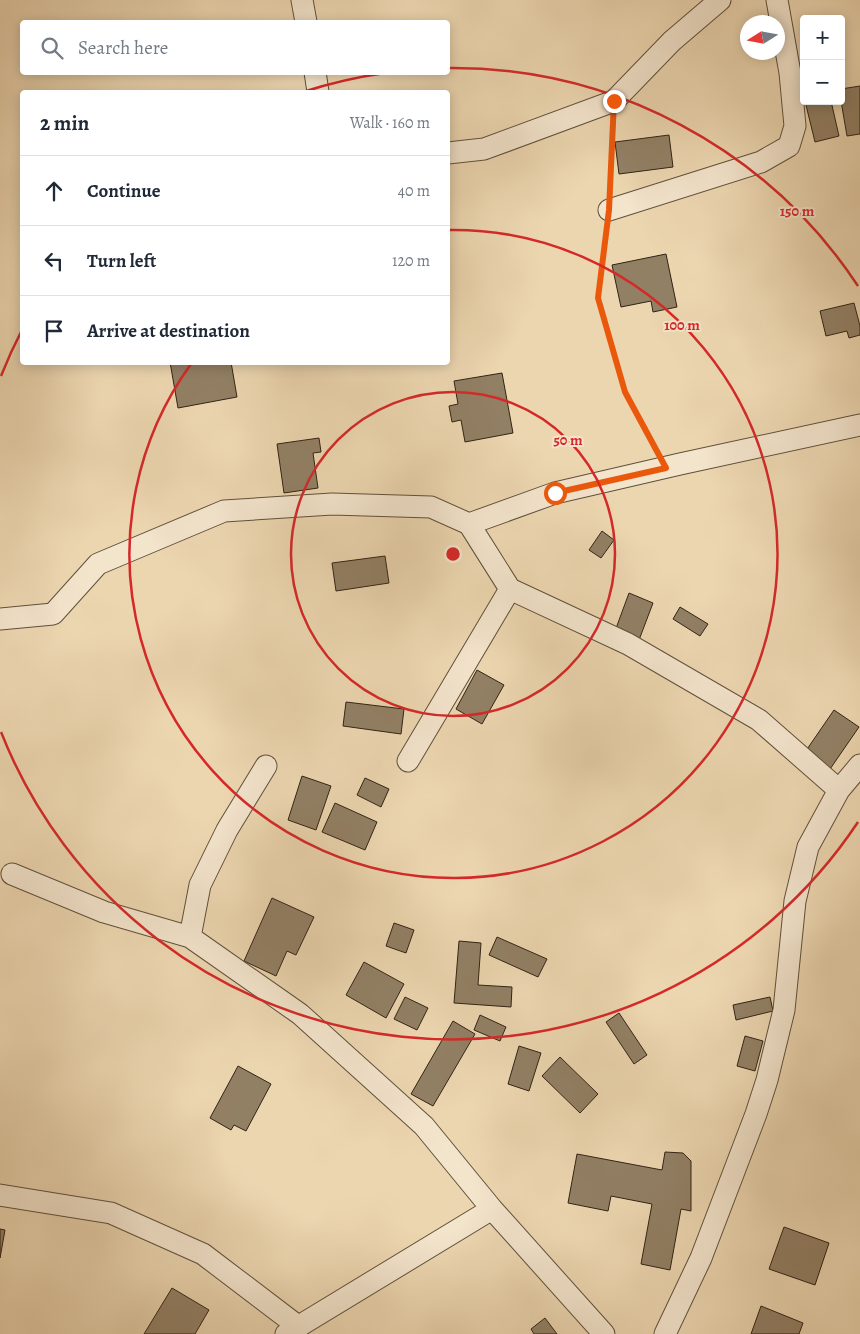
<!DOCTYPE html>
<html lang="en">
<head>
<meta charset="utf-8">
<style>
  body { margin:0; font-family:Alegreya,serif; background:#f2f2f3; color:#1f2937 }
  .controls { position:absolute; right:15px; top:15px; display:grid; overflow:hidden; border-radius:5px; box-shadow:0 2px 12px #0003 }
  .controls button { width:45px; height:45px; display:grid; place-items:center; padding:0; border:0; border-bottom:1px solid #e0e1e3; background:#fff; color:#1f2937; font:25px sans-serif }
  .compass { position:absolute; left:740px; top:15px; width:45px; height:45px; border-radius:50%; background:#fff; box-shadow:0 2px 12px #0003; rotate:259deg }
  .stop { position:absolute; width:15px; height:15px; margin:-11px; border:4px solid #ea580c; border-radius:50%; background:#fff }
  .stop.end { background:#ea580c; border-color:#fff; box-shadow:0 1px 5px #0008 }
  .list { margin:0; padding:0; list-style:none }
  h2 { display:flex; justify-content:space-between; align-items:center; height:65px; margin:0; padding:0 20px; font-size:21px }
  h2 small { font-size:16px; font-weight:400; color:#747a83 }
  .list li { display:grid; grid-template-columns:32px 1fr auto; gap:15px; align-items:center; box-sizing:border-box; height:70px; padding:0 20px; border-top:1px solid #e0e1e3 }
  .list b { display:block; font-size:19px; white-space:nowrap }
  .list em { font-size:16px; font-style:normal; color:#747a83 }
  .icon { flex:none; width:28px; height:28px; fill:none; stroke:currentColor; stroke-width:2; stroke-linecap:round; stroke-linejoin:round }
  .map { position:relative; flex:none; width:860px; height:1334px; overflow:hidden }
  .search { position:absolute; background:#fff; box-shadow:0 2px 12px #0003; left:20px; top:20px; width:430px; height:55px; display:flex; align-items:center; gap:12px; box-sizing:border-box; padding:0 18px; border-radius:5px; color:#747a83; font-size:19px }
  .panel { position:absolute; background:#fff; box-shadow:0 2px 12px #0003; left:20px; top:90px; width:430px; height:275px; border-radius:5px }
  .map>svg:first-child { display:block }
</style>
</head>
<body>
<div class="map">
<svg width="860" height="1334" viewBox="0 0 860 1334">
  <rect width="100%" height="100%" fill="#ecd6b0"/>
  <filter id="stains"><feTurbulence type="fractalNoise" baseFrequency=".004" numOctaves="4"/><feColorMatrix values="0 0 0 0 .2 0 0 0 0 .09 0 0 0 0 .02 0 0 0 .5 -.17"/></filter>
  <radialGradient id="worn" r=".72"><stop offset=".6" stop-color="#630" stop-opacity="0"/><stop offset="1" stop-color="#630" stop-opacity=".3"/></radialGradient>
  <path fill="#928065" stroke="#312314" d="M860 86V134L847 136 841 101V89Z
    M805 101H831L839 136 815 142Z
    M669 135 673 167 619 174 615 142Z
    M666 254 677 307 653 312 651 301 621 307 612 265Z
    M854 303 860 326V335L849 338 847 331 826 336 820 311Z
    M170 362H231L237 397 178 408Z
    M502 373 513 433 465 442 461 420 452 422 449 406 458 404 454 381Z
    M319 438 321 452 313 453 318 488 284 493 277 444Z
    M602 531 614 540 601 558 589 550Z
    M385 556 389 583 336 591 332 563Z
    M629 593 653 603 639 640 615 631Z
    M680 607 708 624 700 636 673 619Z
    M477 670 504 685 482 724 456 709Z
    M346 702 404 709 401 734 343 726Z
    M834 710 859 727 828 772 803 755Z
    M302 776 331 786 316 830 288 820Z
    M365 778 389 789 381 807 357 795Z
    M335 803 377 822 365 850 322 832Z
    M272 898 314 917 296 955 287 951 276 976 244 961Z
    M394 923 414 930 406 953 386 946Z
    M497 937 547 959 538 977 489 955Z
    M459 941 481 943 478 985 512 987 511 1007 454 1003Z
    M364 962 404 984 386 1018 346 995Z
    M405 997 428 1008 417 1030 394 1019Z
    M770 997 773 1011 736 1020 733 1005Z
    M619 1013 647 1055 634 1064 606 1022Z
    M480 1015 506 1027 500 1041 474 1030Z
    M453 1021 475 1034 433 1106 411 1094Z
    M745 1036 763 1041 755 1071 737 1066Z
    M519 1046 541 1053 529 1091 508 1084Z
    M560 1057 598 1094 580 1113 542 1076Z
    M238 1066 271 1084 246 1131 234 1125 231 1130 210 1118Z
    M665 1152 683 1153 691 1161V1211L681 1209 670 1270 641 1264 652 1204 611 1196 608 1211 568 1203 577 1154 662 1170Z
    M784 1227 829 1243 815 1285 769 1269Z
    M0 1229 5 1230 0 1258Z
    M172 1288 209 1310 195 1334H144Z
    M761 1306 803 1323 799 1334H751Z
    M545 1318 557 1334H534L531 1329Z"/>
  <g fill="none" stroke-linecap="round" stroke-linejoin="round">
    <g stroke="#60503b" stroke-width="23">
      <path id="street" d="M302 0 306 22
        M315 72 318 92
        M448 153 484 149 614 101 672 41 720 0
        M609 210 761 162 789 146 795 126 790 73 777 0
        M0 619 53 614 98 564 224 511 332 504 431 507 469 524
        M408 761 510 589
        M839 790 759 720 628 644 510 589 469 524 555 493 680 464 860 425
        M12 874 104 912 190 937 300 1014 424 1126 492 1209 604 1334
        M190 937 200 885 227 830 266 766
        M0 1195 111 1213 203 1254 299 1327
        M286 1334 492 1209
        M665 1334 701 1258 756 1114 767 1080 784 1010 795 901 808 847 839 790 860 765"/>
    </g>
    <path stroke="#312314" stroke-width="3" stroke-dasharray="1 2.5" stroke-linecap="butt" d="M610 187 613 123
      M606 231 598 298 625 392 655 448"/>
    <use href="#street" stroke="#f3e4cc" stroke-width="21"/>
  </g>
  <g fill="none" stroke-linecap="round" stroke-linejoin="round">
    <path stroke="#ea580c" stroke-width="6" d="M555 493 666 468 625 392 598 298 609 210 614 101"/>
  </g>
  <g fill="none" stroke="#d62828" stroke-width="2.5">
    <circle cx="453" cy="554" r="162"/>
    <path d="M450 230A324 324 0 1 1 191 364"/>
    <path d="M858 822A486 486 0 0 1 1 732M1 376A486 486 0 0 1 22 330M303 92A486 486 0 0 1 385 73M449 68A486 486 0 0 1 858 286"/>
  </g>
  <circle cx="453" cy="554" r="8" fill="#d62828" stroke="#f3e4cc" stroke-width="2.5"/>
  <g font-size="15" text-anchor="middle" font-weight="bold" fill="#d62828" stroke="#f3e4cc" stroke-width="4" stroke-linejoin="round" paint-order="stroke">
    <text x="797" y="216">150 m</text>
    <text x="682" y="330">100 m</text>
    <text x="568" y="445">50 m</text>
  </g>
  <rect width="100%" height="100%" filter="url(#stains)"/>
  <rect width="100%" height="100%" fill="url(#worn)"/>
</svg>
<div class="controls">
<button>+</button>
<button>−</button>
</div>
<svg class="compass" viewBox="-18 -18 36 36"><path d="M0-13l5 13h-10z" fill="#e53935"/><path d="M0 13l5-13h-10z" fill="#747a83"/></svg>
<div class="stop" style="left:555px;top:493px"></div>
<div class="stop end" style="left:614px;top:101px"></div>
<div class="search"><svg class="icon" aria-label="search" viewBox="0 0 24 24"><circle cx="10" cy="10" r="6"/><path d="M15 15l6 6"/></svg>Search here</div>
<section class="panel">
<h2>2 min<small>Walk · 160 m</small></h2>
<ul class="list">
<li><svg class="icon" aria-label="ahead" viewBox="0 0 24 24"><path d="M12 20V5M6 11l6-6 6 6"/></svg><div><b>Continue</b></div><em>40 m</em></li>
<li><svg class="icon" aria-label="left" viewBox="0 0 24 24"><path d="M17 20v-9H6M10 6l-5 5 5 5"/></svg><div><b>Turn left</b></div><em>120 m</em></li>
<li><svg class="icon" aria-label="arrive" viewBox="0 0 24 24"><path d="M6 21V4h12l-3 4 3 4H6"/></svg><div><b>Arrive at destination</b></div></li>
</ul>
</section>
</div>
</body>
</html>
